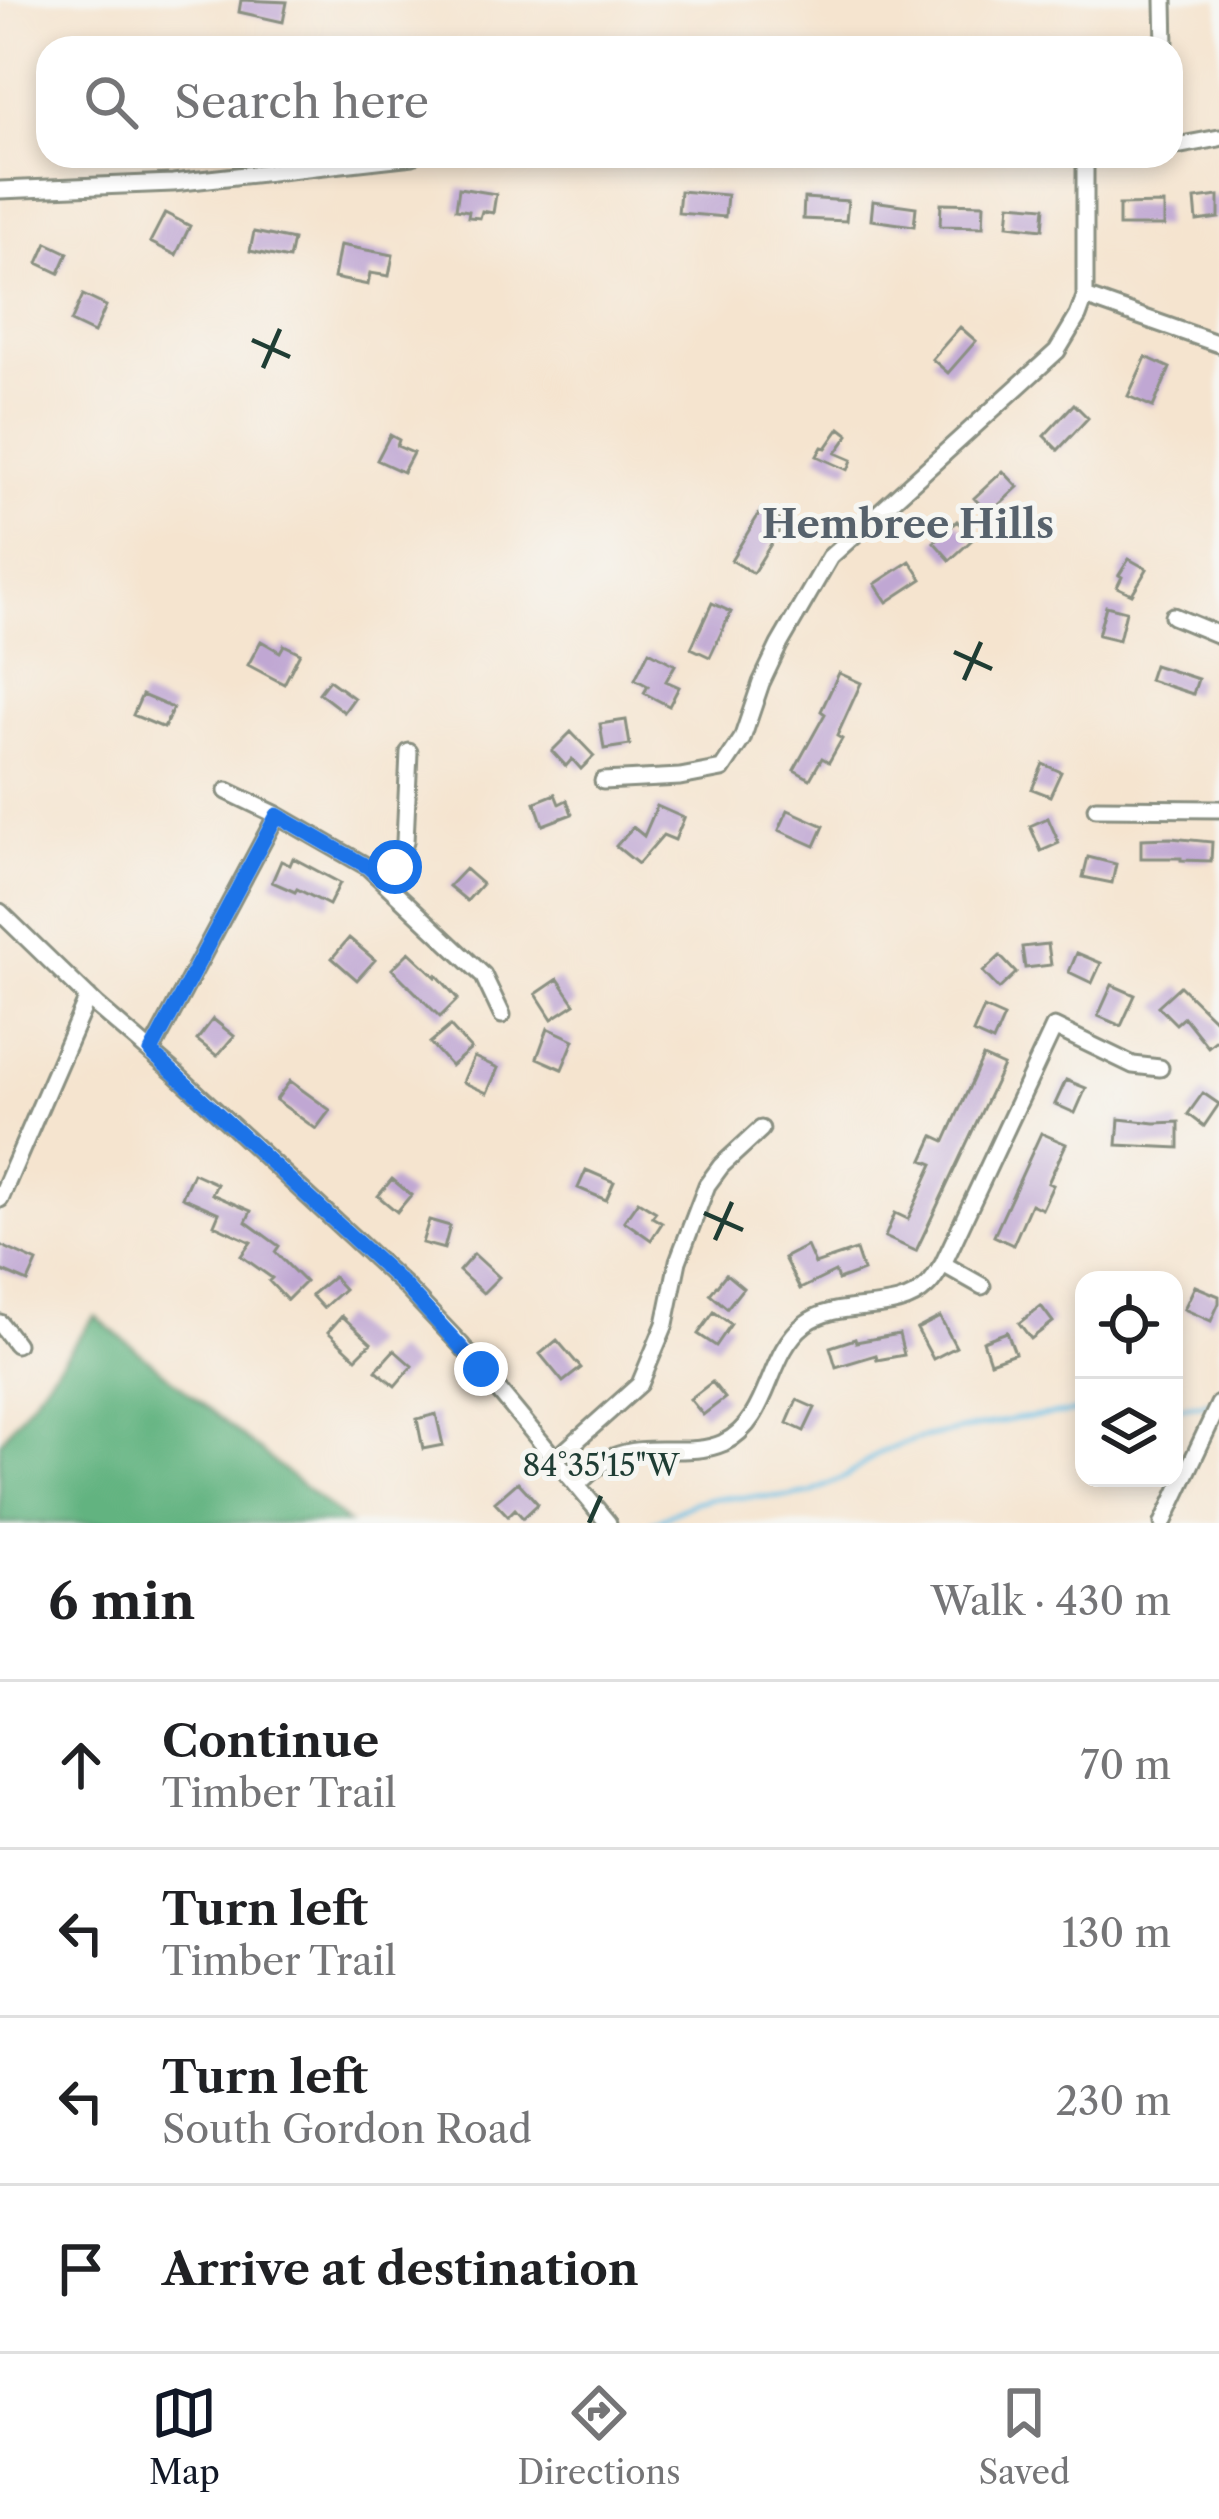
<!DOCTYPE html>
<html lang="en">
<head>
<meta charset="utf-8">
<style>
  body { margin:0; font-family:"Libre Caslon Text",serif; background:#f2f2f2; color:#202124 }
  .controls { position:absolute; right:36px; bottom:36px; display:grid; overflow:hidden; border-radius:24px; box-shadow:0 6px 18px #0003 }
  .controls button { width:108px; height:108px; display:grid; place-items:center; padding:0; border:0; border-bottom:3px solid #e0e0e0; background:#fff; color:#202124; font:60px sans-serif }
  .stop { position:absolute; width:36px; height:36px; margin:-27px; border:9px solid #1a73e8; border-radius:50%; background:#fff }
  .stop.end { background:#1a73e8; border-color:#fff; box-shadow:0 3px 12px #0008 }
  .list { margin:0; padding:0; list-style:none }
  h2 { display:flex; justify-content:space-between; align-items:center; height:156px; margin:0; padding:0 48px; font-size:51px }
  h2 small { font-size:39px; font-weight:400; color:#757577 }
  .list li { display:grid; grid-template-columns:78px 1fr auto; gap:36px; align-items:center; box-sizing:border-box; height:168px; padding:0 48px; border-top:3px solid #e0e0e0 }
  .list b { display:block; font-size:45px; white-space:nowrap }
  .list p { margin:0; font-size:39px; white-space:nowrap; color:#757577 }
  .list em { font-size:39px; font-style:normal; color:#757577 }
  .icon { flex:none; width:66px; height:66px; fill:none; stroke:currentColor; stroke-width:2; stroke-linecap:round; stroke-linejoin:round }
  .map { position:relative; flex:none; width:1219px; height:1523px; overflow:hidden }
  .search { position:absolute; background:#fff; box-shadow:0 6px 18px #0003; left:36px; right:36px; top:36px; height:132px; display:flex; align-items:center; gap:30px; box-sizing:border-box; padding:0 42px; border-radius:36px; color:#757577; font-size:45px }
  .sheet { height:828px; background:#fff }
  nav { display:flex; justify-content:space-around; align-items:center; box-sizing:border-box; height:168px; border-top:3px solid #e0e0e0; background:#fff; font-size:33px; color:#757577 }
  nav a { display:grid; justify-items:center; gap:6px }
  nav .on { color:#111827 }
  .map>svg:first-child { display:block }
</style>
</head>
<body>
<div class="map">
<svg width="1219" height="1523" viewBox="0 0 1219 1523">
  <rect width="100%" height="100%" fill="#f6f6f2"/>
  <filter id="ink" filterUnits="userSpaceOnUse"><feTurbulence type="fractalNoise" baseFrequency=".00833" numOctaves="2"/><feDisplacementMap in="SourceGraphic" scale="24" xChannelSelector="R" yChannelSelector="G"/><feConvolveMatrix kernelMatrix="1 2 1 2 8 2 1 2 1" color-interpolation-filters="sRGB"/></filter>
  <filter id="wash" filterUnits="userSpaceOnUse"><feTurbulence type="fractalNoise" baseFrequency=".004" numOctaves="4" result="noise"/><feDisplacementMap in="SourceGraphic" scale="48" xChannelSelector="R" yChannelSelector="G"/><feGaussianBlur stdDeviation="2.7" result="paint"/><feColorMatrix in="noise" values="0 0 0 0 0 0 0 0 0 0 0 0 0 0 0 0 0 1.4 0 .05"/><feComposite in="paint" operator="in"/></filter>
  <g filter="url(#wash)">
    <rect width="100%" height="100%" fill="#f5e4cf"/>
    <path fill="#62b380" stroke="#40785a" stroke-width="3" d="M95 1316 348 1523H0V1442Z"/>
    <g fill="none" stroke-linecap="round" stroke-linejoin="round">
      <path stroke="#69bfe5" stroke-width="4.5" d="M1174 1408 1216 1402
        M652 1523 693 1503 712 1498 792 1496 811 1493 847 1476 879 1453 917 1439 1015 1419 1084 1411"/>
    </g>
    <g id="blocks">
      <path fill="#c0a7d3" d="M241 0 287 2 283 22 239 12Z
        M459 188 496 194 493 213 482 211 480 218 468 217 469 211 456 209Z
        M680 191 727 195 725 217 678 213Z
        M1219 196V218L1197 221 1195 199Z
        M804 198 848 201 846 221 803 219Z
        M873 201 916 207 914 226 871 220Z
        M941 203 984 204 983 227 940 226Z
        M1010 204 1045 207 1043 229 1008 225Z
        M1164 204V226H1119V205Z
        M165 213 190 226 176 255 150 242Z
        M254 232 293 240 289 259 250 251Z
        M47 243 68 253 59 273 38 263Z
        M340 245 393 255 389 276 370 273 368 285 334 278Z
        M83 295 106 306 94 333 71 322Z
        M960 327 976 341 948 373 932 359Z
        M1146 357 1170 368 1153 407 1128 396Z
        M1074 404 1088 418 1058 450 1044 436Z
        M840 428 849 435 836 453 852 460 848 470 817 456 822 447 826 448Z
        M390 435 399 440 397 446 413 453 403 472 377 460Z
        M1003 471 1018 487 989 514 974 498Z
        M762 509 784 523 753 573 731 560Z
        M957 521 973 539 950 560 934 542Z
        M1129 559 1147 569 1132 594 1117 587 1122 577 1119 575Z
        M910 561 922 579 887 602 875 584Z
        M712 603 731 612 710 657 691 648Z
        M1106 606 1126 611 1119 640 1098 635Z
        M261 641 280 652 284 645 300 653 284 684 248 665Z
        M649 651 675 665 666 681 679 687 669 706 644 693 648 686 635 679Z
        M1154 665 1198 679 1193 694 1149 680Z
        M839 673 861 683 837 736 842 739 829 762 822 758 810 779 794 770 825 714 821 711Z
        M329 680 354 698 344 712 319 693Z
        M142 695 173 708 164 728 133 715Z
        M626 720 630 745 604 749 600 724Z
        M571 732 594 756 581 769 572 759 566 766 552 751Z
        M1043 764 1061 772 1050 796 1032 789Z
        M555 794 559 804 567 800 572 814 543 825 535 802Z
        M657 806 684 818 675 840 663 835 638 864 616 846 633 827 644 836Z
        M788 810 824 826 815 846 779 830Z
        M1048 818 1059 843 1041 851 1030 826Z
        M1171 838 1212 842 1211 861 1181 860V858H1141V839Z
        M1088 857 1116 864 1112 883 1083 877Z
        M293 858 340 883 329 905 297 889 295 892 272 882 281 861 290 865Z
        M465 869 482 884 467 901 449 886Z
        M349 938 375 960 357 980 332 958Z
        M1048 944 1051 965 1025 968 1022 947Z
        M409 952 436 977 437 975 458 999 440 1017 392 969Z
        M1077 953 1101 963 1092 983 1069 972Z
        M1000 956 1016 973 999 989 983 972Z
        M558 979 575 1004 552 1019 536 994Z
        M1112 985 1135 995 1121 1026 1098 1016Z
        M1180 986 1219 1024V1038L1208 1047 1184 1017 1176 1024 1158 1006Z
        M984 1008 1004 1017 993 1042 973 1033Z
        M213 1019 234 1036 217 1056 197 1040Z
        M450 1026 471 1049 451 1066 430 1043Z
        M548 1028 574 1040 562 1069 537 1058Z
        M474 1057 498 1068 487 1093 463 1082Z
        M983 1057 1003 1066 916 1251 885 1237 895 1213 908 1219 933 1164 923 1160 934 1136 945 1141Z
        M1066 1080 1086 1088 1075 1113 1055 1104Z
        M290 1081 330 1110 316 1129 276 1100Z
        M1203 1093 1219 1104 1204 1126 1188 1114Z
        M1119 1119 1155 1123 1179 1122V1148L1117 1145Z
        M1041 1133 1066 1144 1048 1183 1053 1185 1042 1209 1031 1204 1013 1245 994 1236Z
        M586 1170 614 1182 606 1200 578 1188Z
        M193 1173 217 1184 212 1194 251 1211 246 1222 279 1246 275 1252 305 1282 287 1300 269 1281 272 1278 241 1256 251 1242 214 1225 219 1213 182 1197Z
        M392 1179 411 1195 397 1212 378 1196Z
        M638 1201 656 1212 652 1217 662 1223 651 1240 624 1221Z
        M429 1220 450 1226 444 1249 422 1243Z
        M0 1245 37 1262 28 1282 0 1270Z
        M807 1246 815 1264 856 1250 863 1271 838 1280 835 1272 800 1289 784 1258Z
        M474 1254 499 1277 483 1293 459 1271Z
        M726 1274 743 1288 727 1308 710 1294Z
        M333 1277 344 1289 323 1308 311 1295Z
        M1195 1286 1219 1296V1303L1211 1321 1184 1309Z
        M1041 1306 1053 1322 1031 1339 1019 1323Z
        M714 1312 731 1324 716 1346 698 1334Z
        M342 1316 371 1343 356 1358 328 1332Z
        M940 1317 956 1347 933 1359 917 1329Z
        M1007 1332 1015 1353 990 1362 983 1341Z
        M899 1334 904 1355 877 1360 876 1355 836 1367 830 1347 855 1339 856 1342Z
        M557 1340 581 1368 563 1382 540 1354Z
        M394 1350 412 1366 395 1386 376 1370Z
        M712 1382 725 1398 703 1415 690 1399Z
        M797 1400 815 1408 804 1431 787 1423Z
        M436 1414 443 1445 423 1449 417 1419Z
        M518 1482 538 1504 523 1518 515 1509 508 1516 495 1502Z"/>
    </g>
  </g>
  <g filter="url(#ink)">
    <use href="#blocks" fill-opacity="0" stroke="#8a9082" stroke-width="3"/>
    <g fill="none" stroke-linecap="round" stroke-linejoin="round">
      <g stroke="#8a9082" stroke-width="21">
        <path id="minor" d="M1164 0 1165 48
          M1171 147 1219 138
          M0 190 173 183 413 156
          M1085 297 1219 344
          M1173 616 1219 635
          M603 781 680 777 722 769 742 739 761 683 779 645 830 557 1057 351 1078 316 1085 297V156
          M227 791 277 815 368 867 483 975 502 1015
          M1096 808 1219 809
          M381 879 395 867 405 842 409 752
          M0 912 97 1006 176 1074 404 1285 461 1345 608 1523
          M151 1052 277 815
          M0 1199 88 997
          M943 1264 982 1286
          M0 1323 16 1344
          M556 1459 640 1384 665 1324 678 1261 707 1185 721 1166 761 1129
          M577 1485C588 1475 600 1462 613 1457 648 1442 689 1458 723 1443 772 1419 765 1355 805 1324 840 1297 895 1318 927 1286 934 1280 938 1271 943 1264L1054 1027 1133 1065 1160 1068
          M1163 1523 1219 1404"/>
      </g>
      <use href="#minor" stroke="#fff" stroke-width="15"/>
    </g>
  </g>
  <g fill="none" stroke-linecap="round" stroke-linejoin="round" filter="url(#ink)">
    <path stroke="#1a73e8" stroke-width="15" d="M395 867 381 879 368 867 277 815 151 1052 404 1285 481 1369"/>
  </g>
  <path fill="none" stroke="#1f3d34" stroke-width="4.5" d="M252 340 290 357M263 368 280 329M954 652 992 669M964 680 981 642M704 1213 743 1230M715 1240 732 1202M589 1523 601 1496"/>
  <g text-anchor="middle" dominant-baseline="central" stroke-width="10" stroke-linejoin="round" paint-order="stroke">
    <g font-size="39" font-weight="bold" fill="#57626c" stroke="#f6f6f2">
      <text x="908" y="524">Hembree Hills</text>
    </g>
  </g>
  <g font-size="30" text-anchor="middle" fill="#1f3d34" stroke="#f6f6f2" stroke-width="10" stroke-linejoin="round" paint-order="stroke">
    <text x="601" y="1476">84°35'15"W</text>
  </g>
</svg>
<div class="controls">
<button><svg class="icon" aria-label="locate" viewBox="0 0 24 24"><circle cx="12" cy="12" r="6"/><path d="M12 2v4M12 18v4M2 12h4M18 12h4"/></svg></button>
<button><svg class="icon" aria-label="layers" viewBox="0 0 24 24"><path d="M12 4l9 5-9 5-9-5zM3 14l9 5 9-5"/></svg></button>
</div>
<div class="stop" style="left:395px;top:867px"></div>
<div class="stop end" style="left:481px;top:1369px"></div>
<div class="search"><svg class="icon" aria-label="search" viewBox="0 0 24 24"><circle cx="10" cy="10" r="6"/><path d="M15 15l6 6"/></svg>Search here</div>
</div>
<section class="sheet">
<h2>6 min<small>Walk · 430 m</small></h2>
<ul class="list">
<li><svg class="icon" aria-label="ahead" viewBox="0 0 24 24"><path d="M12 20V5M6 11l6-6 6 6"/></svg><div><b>Continue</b><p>Timber Trail</p></div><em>70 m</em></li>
<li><svg class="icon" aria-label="left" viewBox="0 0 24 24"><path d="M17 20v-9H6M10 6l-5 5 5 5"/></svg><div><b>Turn left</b><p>Timber Trail</p></div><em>130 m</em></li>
<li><svg class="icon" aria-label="left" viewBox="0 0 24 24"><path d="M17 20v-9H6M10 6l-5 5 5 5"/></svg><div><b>Turn left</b><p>South Gordon Road</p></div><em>230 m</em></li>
<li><svg class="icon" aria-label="arrive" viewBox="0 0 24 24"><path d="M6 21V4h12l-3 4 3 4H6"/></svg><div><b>Arrive at destination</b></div></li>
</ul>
</section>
<nav>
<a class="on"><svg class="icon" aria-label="map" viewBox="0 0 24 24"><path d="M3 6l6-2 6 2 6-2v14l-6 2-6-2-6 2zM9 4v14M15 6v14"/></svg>Map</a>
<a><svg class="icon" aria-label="directions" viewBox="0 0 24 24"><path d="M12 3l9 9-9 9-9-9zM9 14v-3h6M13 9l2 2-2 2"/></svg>Directions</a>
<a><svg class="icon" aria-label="saved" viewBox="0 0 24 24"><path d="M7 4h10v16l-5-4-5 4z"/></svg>Saved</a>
</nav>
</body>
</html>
